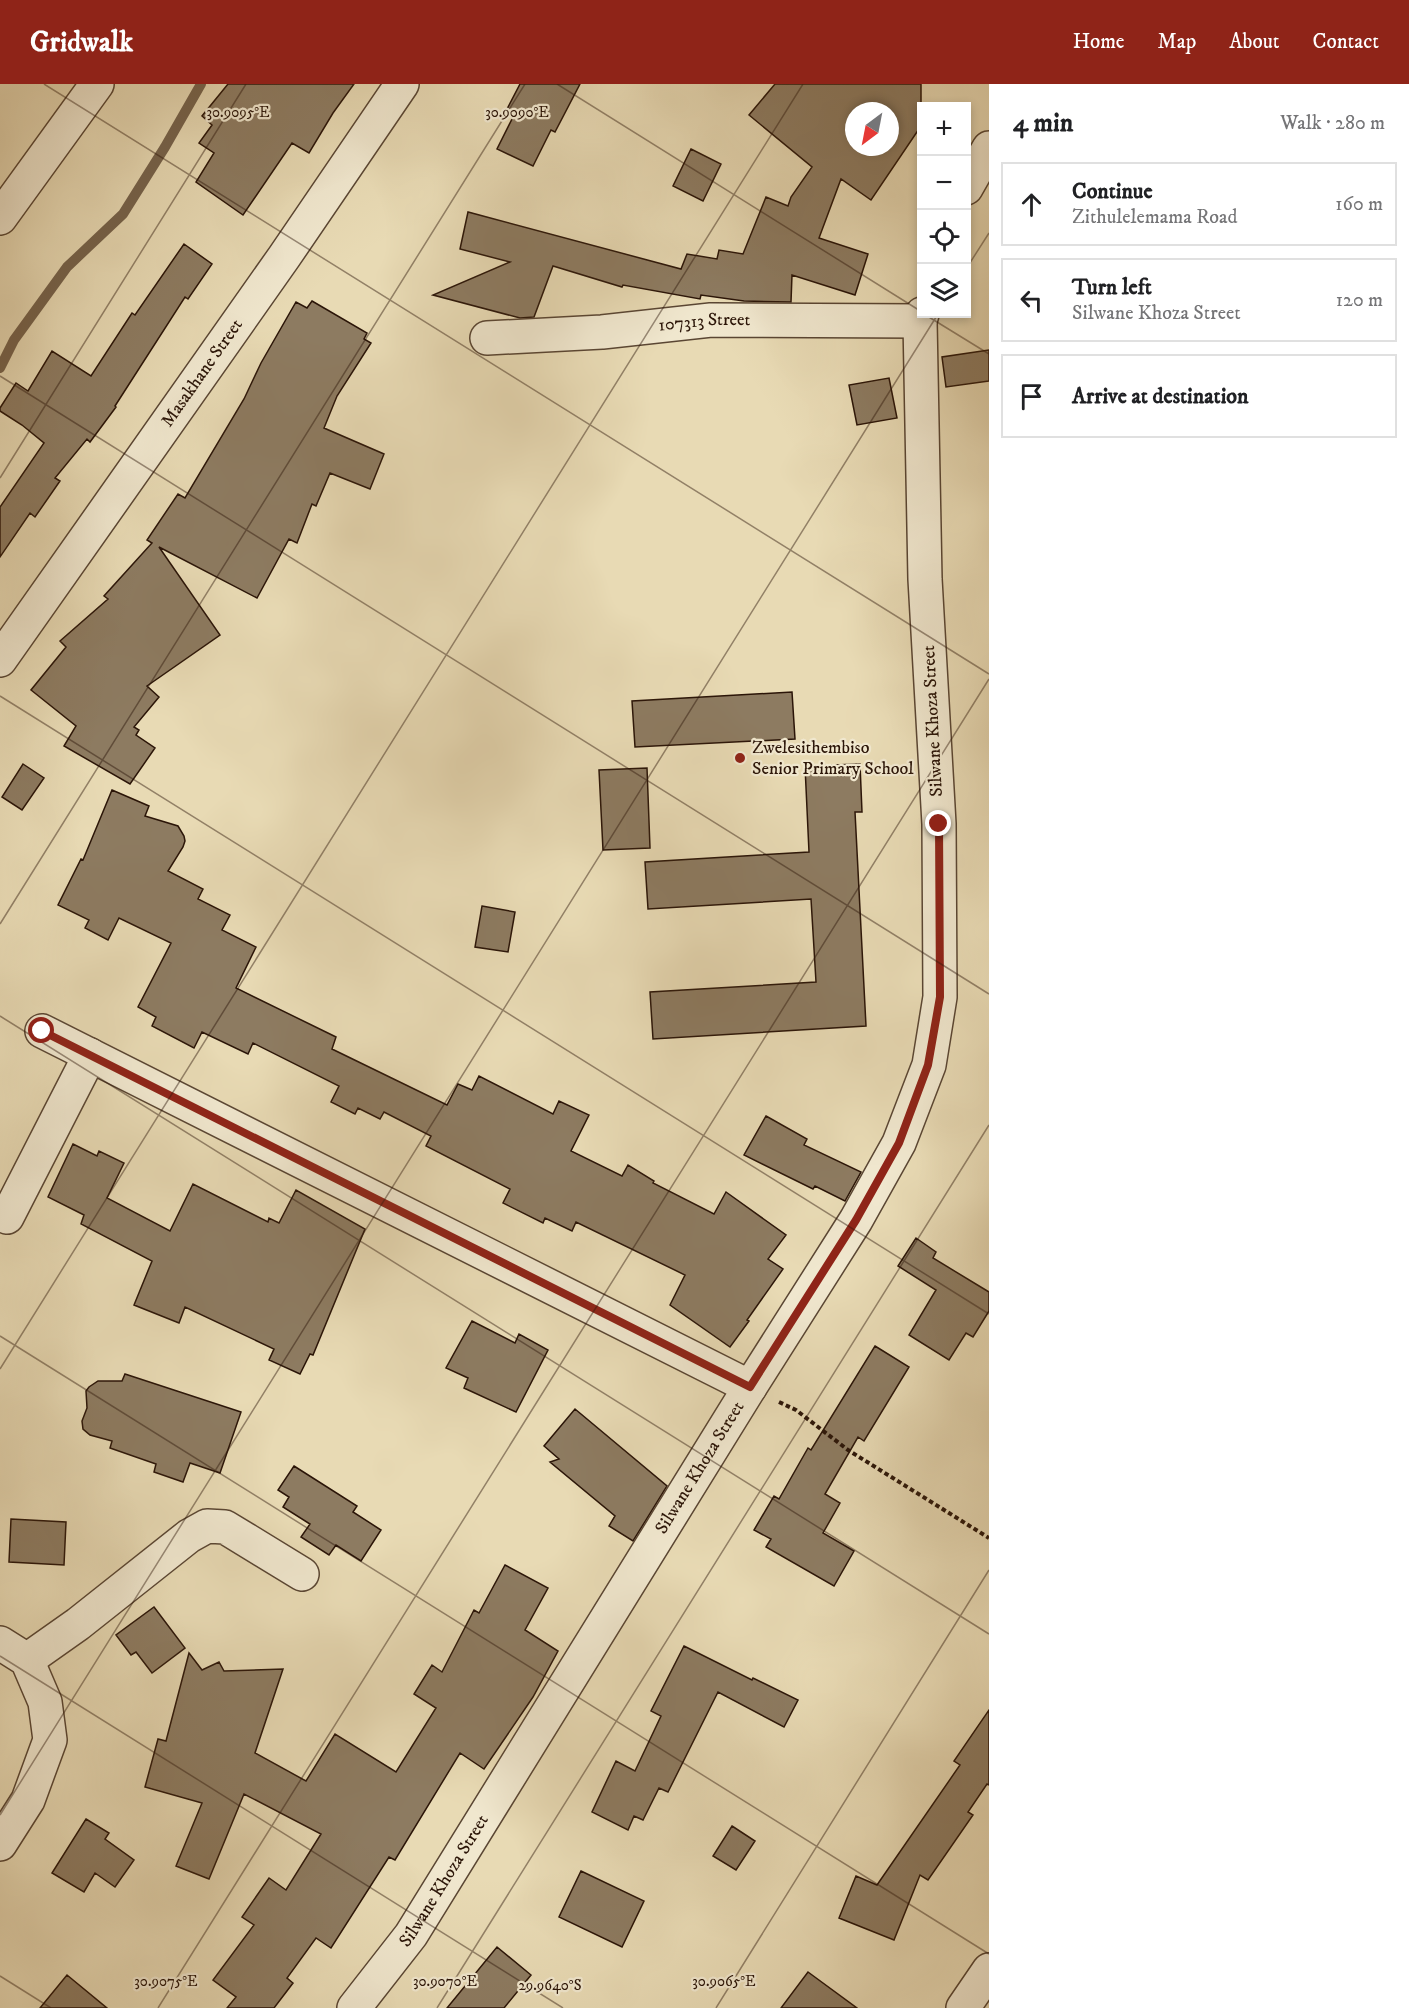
<!DOCTYPE html>
<html lang="en">
<head>
<meta charset="utf-8">
<style>
  body { margin:0; font-family:"IM FELL DW Pica",serif; background:#f6f6f6; color:#202124 }
  .controls { position:absolute; right:18px; top:18px; display:grid; overflow:hidden; border-radius:0px; box-shadow:0 3px 9px #0003 }
  .controls button { width:54px; height:54px; display:grid; place-items:center; padding:0; border:0; border-bottom:2px solid #e0e0e0; background:#fff; color:#202124; font:30px sans-serif }
  .compass { position:absolute; left:845px; top:18px; width:54px; height:54px; border-radius:50%; background:#fff; box-shadow:0 3px 9px #0003; rotate:212deg }
  .stop { position:absolute; width:18px; height:18px; margin:-14px; border:4px solid #8f2418; border-radius:50%; background:#fff }
  .stop.end { background:#8f2418; border-color:#fff; box-shadow:0 2px 6px #0008 }
  .list { margin:0; padding:0; list-style:none }
  h2 { display:flex; justify-content:space-between; align-items:center; height:78px; margin:0; padding:0 24px; font-size:26px }
  h2 small { font-size:20px; font-weight:400; color:#757577 }
  .list li { display:grid; grid-template-columns:39px 1fr auto; gap:18px; align-items:center; box-sizing:border-box; height:84px; margin:0 12px 12px; padding:0 12px; border:2px solid #e0e0e0; border-radius:0px }
  .list b { display:block; font-size:22px; white-space:nowrap }
  .list p { margin:0; font-size:20px; white-space:nowrap; color:#757577 }
  .list em { font-size:20px; font-style:normal; color:#757577 }
  .icon { flex:none; width:33px; height:33px; fill:none; stroke:currentColor; stroke-width:2; stroke-linecap:round; stroke-linejoin:round }
  .map { position:relative; flex:none; width:989px; height:1924px; overflow:hidden }
  header { display:flex; align-items:center; gap:36px; box-sizing:border-box; height:84px; padding:0 30px; background:#8f2418; color:#fff }
  header strong { font-size:28px }
  nav { display:flex; gap:33px; margin-inline-start:auto; font-size:21px }
  main { display:flex }
  aside { flex:1; background:#fff }
  .map>svg:first-child { display:block }
</style>
</head>
<body>
<header>
<strong>Gridwalk</strong>
<nav><a>Home</a><a>Map</a><a>About</a><a>Contact</a></nav>
</header>
<main>
<div class="map">
<svg width="989" height="1924" viewBox="0 0 989 1924">
  <rect width="100%" height="100%" fill="#e8dab4"/>
  <filter id="stains"><feTurbulence type="fractalNoise" baseFrequency=".00333" numOctaves="4"/><feColorMatrix values="0 0 0 0 .2 0 0 0 0 .09 0 0 0 0 .02 0 0 0 .5 -.17"/></filter>
  <radialGradient id="worn" r=".72"><stop offset=".6" stop-color="#630" stop-opacity="0"/><stop offset="1" stop-color="#630" stop-opacity=".3"/></radialGradient>
  <g fill="none" stroke-linecap="round" stroke-linejoin="round">
    <path stroke="#76634c" stroke-width="10" d="M0 284 14 256 67 183 123 130 165 63 201 0"/>
  </g>
  <path fill="#8d7b61" stroke="#2b1508" stroke-width="1.5" fill-rule="evenodd" d="M228 0H354L333 29 309 69 292 59 243 131 196 98 214 69 199 59 212 41 202 32Z
    M520 0H580L555 48 551 46 533 82 497 65 514 31 506 27Z
    M775 0H921V42L871 116 841 95 819 154 868 170 855 211 792 191 791 218 744 217 701 211 700 215 623 201 622 203 553 182 534 233 520 234 433 211 510 178 460 165 468 128 681 185 687 170 717 175 719 166 743 170 766 113 788 122 791 113 812 83 749 31ZM854 27H890V63H854Z
    M691 65 721 80 703 117 673 102Z
    M184 160 212 180 188 215 185 213 115 322 116 323 90 358 87 355 55 394 60 397 35 433 30 429 0 473V423L44 359 22 341 0 327V324L16 299 28 307 52 267 91 292 132 229 135 231Z
    M312 217 367 249 364 255 371 259 337 312 324 344 384 370 370 405 330 389 316 422 312 420 297 459 289 455 257 514 159 463 220 551 147 602 159 613 134 643 139 646 136 651 155 664 130 700 64 662 76 642 31 606 66 563 60 557 108 515 104 512 152 459 147 456 178 410 185 414 244 315 261 279 296 218 307 224Z
    M989 266V297L946 303 942 273Z
    M889 294 897 334 857 341 849 301Z
    M792 608 795 655 635 663 632 617Z
    M23 680 44 694 22 726 2 713Z
    M860 680 862 728H855L866 942 653 955 650 908 816 898 811 815 648 825 645 778 809 768 805 682Z
    M647 684 650 764 603 766 599 686Z
    M112 706 149 722 145 732 178 742 184 752 185 757 183 763 168 787 203 805 198 815 230 831 222 846 256 863 236 904 336 953 332 965 447 1021 458 1000 472 1006 479 992 553 1030 559 1017 589 1031 571 1067 622 1092 628 1081 654 1097 653 1099 714 1130 726 1108 786 1151 768 1175 783 1185 747 1236 749 1237 730 1263 670 1221 685 1191 576 1138 572 1147 545 1134 543 1139 503 1119 510 1105 426 1062 431 1052 384 1028 380 1035 358 1024 355 1030 331 1018 339 1002 253 959 248 970 202 948 194 964 152 942 156 933 138 923 171 859 119 834 108 856 85 844 89 836 58 821 81 775 83 776Z
    M482 822 515 828 508 868 475 863Z
    M766 1032 807 1055 804 1061 861 1088 845 1117 815 1102 813 1105 744 1071Z
    M73 1060 97 1072 99 1067 124 1079 107 1114 170 1147 193 1100 268 1138 269 1134 279 1139 296 1106 365 1145 313 1271 310 1270 300 1290 269 1276 274 1265 185 1223 179 1239 134 1221 152 1177 81 1140 84 1131 48 1113Z
    M916 1154 936 1168 933 1174 989 1208V1227L973 1253 966 1249 949 1276 909 1251 936 1206 898 1182Z
    M472 1237 515 1259 519 1250 548 1266 516 1328 464 1304 468 1294 446 1284Z
    M875 1262 909 1283 864 1357 858 1353 825 1410 840 1419 823 1449 854 1467 834 1502 766 1463 771 1455 754 1446 774 1412 779 1415 808 1364 811 1366Z
    M125 1290 241 1328 220 1389 190 1379 183 1398 154 1388 156 1380 110 1364 112 1357 90 1351 83 1345 82 1337 87 1324 86 1307 89 1303 98 1297H122Z
    M575 1325 667 1402 633 1457 609 1442 615 1432 550 1378 559 1375 544 1362Z
    M294 1382 357 1422 353 1428 381 1446 361 1477 336 1461 329 1471 301 1453 310 1440 283 1423 289 1413 278 1406Z
    M11 1435 66 1438 64 1481 9 1478Z
    M505 1481 548 1504 525 1546 558 1567 533 1613 484 1685 460 1669 395 1776 389 1773 331 1864 316 1854 287 1894 293 1899 274 1924H227L236 1913 213 1896 254 1841 242 1833 269 1794 286 1806 321 1750 244 1710 209 1795 176 1782 202 1719 145 1703 158 1655 166 1657 189 1569 202 1586 219 1578 224 1587 283 1585 255 1669 306 1697 335 1650 396 1688 436 1624 414 1610 432 1581 442 1588 474 1526 479 1529Z
    M154 1523 185 1564 152 1589 136 1568 131 1571 116 1551Z
    M684 1562 752 1596 753 1594 798 1616 784 1643 718 1608 668 1708 659 1704 643 1736 634 1732 628 1746 592 1728 616 1677 635 1687 661 1632 651 1627Z
    M989 1626V1701L987 1700 968 1728 973 1731 928 1796 920 1791 894 1856 839 1834 856 1792 877 1801 960 1681 954 1677Z
    M86 1735 109 1749 105 1755 134 1776 115 1803 95 1789 84 1808 52 1789Z
    M732 1742 755 1757 736 1786 713 1772Z
    M581 1787 644 1817 622 1863 559 1833Z
    M497 1863 531 1891 504 1924H447Z
    M808 1888 857 1924H781Z
    M67 1891 107 1924H40Z"/>
  <g fill="none" stroke-linecap="round" stroke-linejoin="round">
    <g stroke="#5a4633" stroke-width="36">
      <g id="minor">
        <path d="M966 104 989 64"/>
        <path d="M0 134 97 0"/>
        <path id="s1" d="M487 254 602 248 711 236 920 237"/>
        <path id="s2" d="M0 576 284 173 402 0"/>
        <path d="M42 947 750 1303"/>
        <path d="M7 1133 90 971"/>
        <path d="M0 1559 27 1576 45 1618 50 1656 28 1716 0 1760"/>
        <path d="M27 1576 78 1540 189 1452 207 1442 225 1443 302 1490"/>
        <path id="s3" d="M354 1924 411 1851 750 1303 856 1136 899 1059 929 981 940 913 939 740 925 495 920 237 922 230"/>
        <path d="M963 1924 989 1886"/>
      </g>
    </g>
    <path stroke="#2b1508" stroke-width="4" stroke-dasharray="4.5 3" stroke-linecap="butt" d="M779 1318 796 1326 848 1366 989 1454"/>
    <use href="#minor" stroke="#f0e7ce" stroke-width="33"/>
  </g>
  <g fill="none" stroke-linecap="round" stroke-linejoin="round">
    <path stroke="#8f2418" stroke-width="8" d="M42 947 750 1303 856 1136 899 1059 928 981 940 913 939 740"/>
  </g>
  <path fill="none" stroke="#2b1508" stroke-width="1.5" stroke-opacity="0.45" d="M44 0 989 590M557 0 922 228M966 185 989 149M924 230 989 270M0 292 989 910M0 394 246 0M0 612 989 1230M0 840 525 0M0 932 989 1550M0 1252 989 1870M0 1285 803 0M0 1572 563 1924M0 1731 938 230M0 1892 51 1924M158 1924 989 595M437 1924 989 1041M716 1924 989 1486"/>
  <circle fill="#8f2418" stroke="#f0e7ce" stroke-width="2" cx="740" cy="674" r="6"/>
  <g text-anchor="middle" dominant-baseline="central" stroke-width="4.5" stroke-linejoin="round" paint-order="stroke">
    <g font-size="18" fill="#2b1508" stroke="#f0e7ce">
      <text stroke="none"><textPath href="#s1" startOffset="218">107313 Street</textPath></text>
      <text stroke="none"><textPath href="#s2" startOffset="351">Masakhane Street</textPath></text>
      <text transform="translate(933 637) rotate(-93)">Silwane Khoza Street</text>
      <text stroke="none"><textPath href="#s3" startOffset="642">Silwane Khoza Street</textPath></text>
      <text stroke="none"><textPath href="#s3" startOffset="156">Silwane Khoza Street</textPath></text>
    </g>
    <g font-size="18" fill="#2b1508" stroke="#f0e7ce" text-anchor="start">
      <text x="752" y="664">Zwelesithembiso<tspan x="752" dy="21">Senior Primary School</tspan></text>
    </g>
  </g>
  <g font-size="15" text-anchor="middle" fill="#2b1508" stroke="#f0e7ce" stroke-width="4.5" stroke-linejoin="round" paint-order="stroke">
    <text x="238" y="33">30.9095°E</text>
    <text x="517" y="33">30.9090°E</text>
    <text x="166" y="1902">30.9075°E</text>
    <text x="445" y="1902">30.9070°E</text>
    <text x="724" y="1902">30.9065°E</text>
    <text x="550" y="1906">29.9640°S</text>
  </g>
  <rect width="100%" height="100%" filter="url(#stains)"/>
  <rect width="100%" height="100%" fill="url(#worn)"/>
</svg>
<div class="controls">
<button>+</button>
<button>−</button>
<button><svg class="icon" aria-label="locate" viewBox="0 0 24 24"><circle cx="12" cy="12" r="6"/><path d="M12 2v4M12 18v4M2 12h4M18 12h4"/></svg></button>
<button><svg class="icon" aria-label="layers" viewBox="0 0 24 24"><path d="M12 4l9 5-9 5-9-5zM3 14l9 5 9-5"/></svg></button>
</div>
<svg class="compass" viewBox="-18 -18 36 36"><path d="M0-13l5 13h-10z" fill="#e53935"/><path d="M0 13l5-13h-10z" fill="#757577"/></svg>
<div class="stop" style="left:42px;top:947px"></div>
<div class="stop end" style="left:939px;top:740px"></div>
</div>
<aside>
<h2>4 min<small>Walk · 280 m</small></h2>
<ul class="list">
<li><svg class="icon" aria-label="ahead" viewBox="0 0 24 24"><path d="M12 20V5M6 11l6-6 6 6"/></svg><div><b>Continue</b><p>Zithulelemama Road</p></div><em>160 m</em></li>
<li><svg class="icon" aria-label="left" viewBox="0 0 24 24"><path d="M17 20v-9H6M10 6l-5 5 5 5"/></svg><div><b>Turn left</b><p>Silwane Khoza Street</p></div><em>120 m</em></li>
<li><svg class="icon" aria-label="arrive" viewBox="0 0 24 24"><path d="M6 21V4h12l-3 4 3 4H6"/></svg><div><b>Arrive at destination</b></div></li>
</ul>
</aside>
</main>
</body>
</html>
